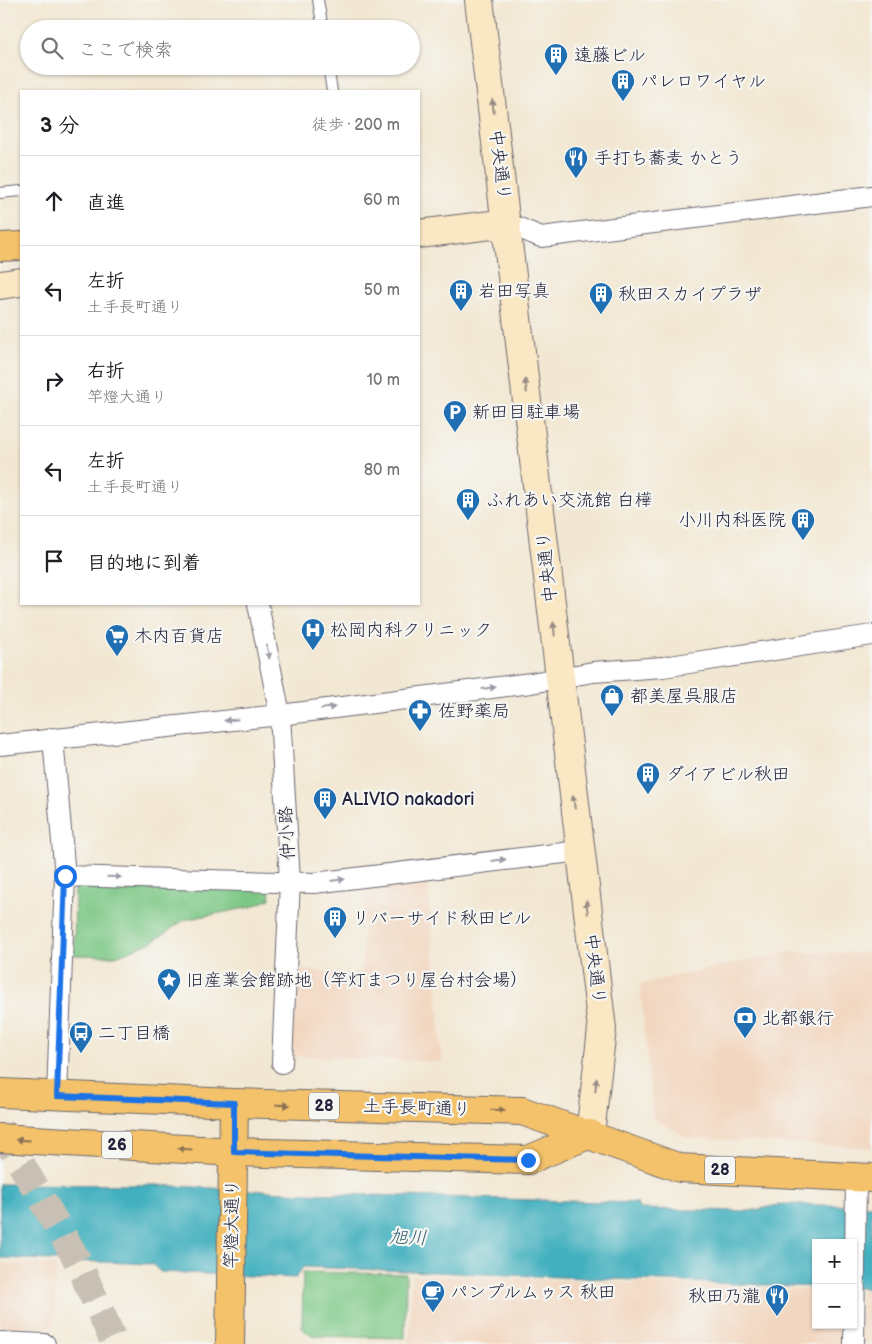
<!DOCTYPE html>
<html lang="ja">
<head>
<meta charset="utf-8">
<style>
  body { margin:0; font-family:"Balsamiq Sans","Klee One",sans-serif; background:#f2f2f2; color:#202124 }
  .controls { position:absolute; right:15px; bottom:15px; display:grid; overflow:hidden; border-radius:0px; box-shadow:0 1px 4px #0004 }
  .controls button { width:45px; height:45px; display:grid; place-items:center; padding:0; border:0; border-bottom:1px solid #e0e0e0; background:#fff; color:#202124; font:25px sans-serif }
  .stop { position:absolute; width:15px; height:15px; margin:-11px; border:4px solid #1a73e8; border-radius:50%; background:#fff }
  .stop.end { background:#1a73e8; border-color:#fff; box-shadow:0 1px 5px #0008 }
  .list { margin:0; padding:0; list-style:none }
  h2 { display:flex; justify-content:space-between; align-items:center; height:65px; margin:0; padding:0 20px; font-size:21px }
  h2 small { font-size:16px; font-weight:400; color:#757577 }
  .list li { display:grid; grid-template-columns:32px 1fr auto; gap:15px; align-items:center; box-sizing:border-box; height:90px; padding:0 20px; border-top:1px solid #e0e0e0 }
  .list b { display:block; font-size:19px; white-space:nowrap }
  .list p { margin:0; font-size:16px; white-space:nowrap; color:#757577 }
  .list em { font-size:16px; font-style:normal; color:#757577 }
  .icon { flex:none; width:28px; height:28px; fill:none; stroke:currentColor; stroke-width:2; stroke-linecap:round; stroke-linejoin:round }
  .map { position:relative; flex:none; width:872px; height:1344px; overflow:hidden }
  .search { position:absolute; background:#fff; box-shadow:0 1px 4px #0004; left:20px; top:20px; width:400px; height:55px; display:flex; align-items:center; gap:12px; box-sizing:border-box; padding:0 18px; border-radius:28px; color:#757577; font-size:19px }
  .panel { position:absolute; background:#fff; box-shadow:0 1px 4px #0004; left:20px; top:90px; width:400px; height:515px; border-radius:0px }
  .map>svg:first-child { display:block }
</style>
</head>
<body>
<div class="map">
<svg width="872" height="1344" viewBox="0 0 872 1344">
  <rect width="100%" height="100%" fill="#f6f6f2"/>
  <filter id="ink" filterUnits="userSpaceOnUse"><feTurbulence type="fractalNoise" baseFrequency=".02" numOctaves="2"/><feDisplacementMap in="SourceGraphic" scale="10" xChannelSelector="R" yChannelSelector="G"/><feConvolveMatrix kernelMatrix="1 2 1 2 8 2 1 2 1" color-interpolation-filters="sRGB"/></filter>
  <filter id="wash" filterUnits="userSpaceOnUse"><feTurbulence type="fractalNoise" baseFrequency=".0096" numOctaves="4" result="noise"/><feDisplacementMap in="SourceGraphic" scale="20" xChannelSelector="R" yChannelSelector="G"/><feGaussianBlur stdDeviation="1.12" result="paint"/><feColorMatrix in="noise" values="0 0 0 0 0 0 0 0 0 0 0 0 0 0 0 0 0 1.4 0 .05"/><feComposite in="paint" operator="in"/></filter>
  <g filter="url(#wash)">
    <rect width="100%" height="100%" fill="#f2e7d2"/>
    <path fill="#f2d5be" d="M428 880 442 1062 291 1056 297 970 362 973 365 884Z
      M786 952 872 953V1148L688 1138 653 1118 640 984Z
      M0 1263 56 1265 54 1327H0Z
      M412 1275 816 1290V1325H850V1344H409Z
      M861 1291H872V1344H860Z"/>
    <path fill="#7cc785" stroke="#4f7460" d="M82 881 269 885 270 899 251 907 184 920 152 942 116 956 74 955 75 889Z
      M303 1272 406 1274 405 1338 311 1336 302 1328Z"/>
    <path fill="#43b0bf" stroke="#32697d" d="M0 1184 156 1185 305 1193 637 1203 639 1209 750 1211 783 1204 872 1206V1289L853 1288V1243H816V1287L303 1267 296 1278 160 1272 152 1264 0 1258Z"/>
  </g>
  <g filter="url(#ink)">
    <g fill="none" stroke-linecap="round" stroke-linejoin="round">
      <path stroke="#c8c0b4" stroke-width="28" stroke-dasharray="28 14" stroke-linecap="butt" d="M0 1128 76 1258 115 1344"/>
      <g stroke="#6b6770" stroke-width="12">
        <path id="lane" d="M318 0 323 29
          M328 66 332 91
          M0 193 21 191"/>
      </g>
      <g stroke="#6b6770" stroke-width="22">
        <path id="street" d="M507 223 541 237 872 196
          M258 604 280 715 290 881 282 1063
          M53 738 65 876 57 1096
          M0 745 280 715 531 683 593 672 663 667 872 635
          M65 876 314 883 580 851
          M0 1342 45 1344
          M854 1344 856 1177"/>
      </g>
      <g stroke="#6b6770" stroke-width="30">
        <path id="secondary" d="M479 0 602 1029 590 1134
          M419 234 507 223
          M0 285 21 282"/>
      </g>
      <g stroke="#6b6770" stroke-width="30">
        <path id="primary" d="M0 1093 234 1103 522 1111 680 1168 872 1178
          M0 1138 234 1152 528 1160 590 1134
          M230 1344 234 1103"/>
      </g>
      <g stroke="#6b6770" stroke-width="30">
        <path id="highway" d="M0 247 21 246"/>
      </g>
      <use href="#lane" stroke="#fff" stroke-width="10"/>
      <use href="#street" stroke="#fff" stroke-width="20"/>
      <use href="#secondary" stroke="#fae7c3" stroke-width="28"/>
      <use href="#primary" stroke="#f3c26a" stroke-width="28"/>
      <use href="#highway" stroke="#f3c26a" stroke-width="28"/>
    </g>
    <defs><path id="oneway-solid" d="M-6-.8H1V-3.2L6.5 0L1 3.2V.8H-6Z" transform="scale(1.25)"/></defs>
    <g fill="#998e86">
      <use href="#oneway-solid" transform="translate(493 106) rotate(-97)"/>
      <use href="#oneway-solid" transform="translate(526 386) rotate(-97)"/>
      <use href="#oneway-solid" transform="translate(554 629) rotate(-96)"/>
      <use href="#oneway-solid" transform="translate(574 802) rotate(-97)"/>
      <use href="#oneway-solid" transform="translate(587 907) rotate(-97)"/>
      <use href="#oneway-solid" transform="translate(596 1085) rotate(-83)"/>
    </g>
    <g fill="#9c9ca7">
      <use href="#oneway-solid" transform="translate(268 652) rotate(79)"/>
      <use href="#oneway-solid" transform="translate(489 688) rotate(-7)"/>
      <use href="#oneway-solid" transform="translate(328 708) rotate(-7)"/>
      <use href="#oneway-solid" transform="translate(231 720) rotate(174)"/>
      <use href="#oneway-solid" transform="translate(499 860) rotate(-7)"/>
      <use href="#oneway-solid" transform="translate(114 877) rotate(1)"/>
      <use href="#oneway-solid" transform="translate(338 880) rotate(-7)"/>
    </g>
    <g fill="#8a7252">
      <use href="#oneway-solid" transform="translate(283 1105) rotate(2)"/>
      <use href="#oneway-solid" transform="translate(498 1110) rotate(2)"/>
      <use href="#oneway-solid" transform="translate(23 1140) rotate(-177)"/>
      <use href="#oneway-solid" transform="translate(185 1149) rotate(-177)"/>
    </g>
  </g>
  <g fill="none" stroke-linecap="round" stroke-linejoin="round" filter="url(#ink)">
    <path stroke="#1a73e8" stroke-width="6" d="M65 876 57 1096 234 1103V1152L528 1160"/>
  </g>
  <defs>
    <g id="building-pin" transform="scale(1.25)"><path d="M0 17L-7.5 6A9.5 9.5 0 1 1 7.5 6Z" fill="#1f6fb2" stroke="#f6f6f2"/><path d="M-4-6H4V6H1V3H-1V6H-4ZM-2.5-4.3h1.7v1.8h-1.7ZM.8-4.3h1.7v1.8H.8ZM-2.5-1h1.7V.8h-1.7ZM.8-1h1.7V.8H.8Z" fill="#fff"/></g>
    <g id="restaurant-pin" transform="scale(1.25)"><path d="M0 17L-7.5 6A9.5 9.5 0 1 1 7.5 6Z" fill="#1f6fb2" stroke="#f6f6f2"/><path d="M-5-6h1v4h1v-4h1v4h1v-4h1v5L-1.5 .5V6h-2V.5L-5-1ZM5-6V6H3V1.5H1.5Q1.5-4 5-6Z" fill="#fff"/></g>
    <g id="parking-pin" transform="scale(1.25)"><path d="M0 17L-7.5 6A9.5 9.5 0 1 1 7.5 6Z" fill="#1f6fb2" stroke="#f6f6f2"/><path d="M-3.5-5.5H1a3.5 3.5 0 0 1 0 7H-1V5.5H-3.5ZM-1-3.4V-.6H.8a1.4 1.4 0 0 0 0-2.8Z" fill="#fff"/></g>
    <g id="hospital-pin" transform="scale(1.25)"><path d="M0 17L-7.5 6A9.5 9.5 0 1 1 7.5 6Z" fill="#1f6fb2" stroke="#f6f6f2"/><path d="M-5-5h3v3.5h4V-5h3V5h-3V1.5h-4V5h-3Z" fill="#fff"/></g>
    <g id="supermarket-pin" transform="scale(1.25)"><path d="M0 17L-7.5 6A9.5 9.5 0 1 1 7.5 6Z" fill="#1f6fb2" stroke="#f6f6f2"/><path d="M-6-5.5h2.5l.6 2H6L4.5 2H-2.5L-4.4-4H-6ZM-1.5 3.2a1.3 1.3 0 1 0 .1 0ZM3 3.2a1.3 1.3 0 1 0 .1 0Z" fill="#fff"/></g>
    <g id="shop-pin" transform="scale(1.25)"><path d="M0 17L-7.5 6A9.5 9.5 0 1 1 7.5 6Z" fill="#1f6fb2" stroke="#f6f6f2"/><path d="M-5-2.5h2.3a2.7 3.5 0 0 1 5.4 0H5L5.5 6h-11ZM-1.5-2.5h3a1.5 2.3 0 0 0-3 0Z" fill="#fff"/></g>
    <g id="pharmacy-pin" transform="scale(1.25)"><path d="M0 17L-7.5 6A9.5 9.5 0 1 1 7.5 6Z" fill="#1f6fb2" stroke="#f6f6f2"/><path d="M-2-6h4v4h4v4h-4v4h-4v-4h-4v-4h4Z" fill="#fff"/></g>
    <g id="sight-pin" transform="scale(1.25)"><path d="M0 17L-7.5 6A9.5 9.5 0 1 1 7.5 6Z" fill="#1f6fb2" stroke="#f6f6f2"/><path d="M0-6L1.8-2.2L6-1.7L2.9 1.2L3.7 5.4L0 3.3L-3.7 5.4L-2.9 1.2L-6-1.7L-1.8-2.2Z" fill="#fff"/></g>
    <g id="bank-pin" transform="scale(1.25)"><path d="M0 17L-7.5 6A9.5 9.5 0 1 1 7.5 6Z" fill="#1f6fb2" stroke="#f6f6f2"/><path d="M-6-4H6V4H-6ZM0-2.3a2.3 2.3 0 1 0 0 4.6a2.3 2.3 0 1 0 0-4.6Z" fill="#fff"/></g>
    <g id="bus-pin" transform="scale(1.25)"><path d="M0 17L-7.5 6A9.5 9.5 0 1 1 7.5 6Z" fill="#1f6fb2" stroke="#f6f6f2"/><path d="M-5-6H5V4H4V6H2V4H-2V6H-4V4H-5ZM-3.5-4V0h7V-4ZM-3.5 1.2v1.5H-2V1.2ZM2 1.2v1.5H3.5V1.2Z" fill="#fff"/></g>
    <g id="cafe-pin" transform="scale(1.25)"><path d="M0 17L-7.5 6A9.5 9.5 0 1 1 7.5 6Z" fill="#1f6fb2" stroke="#f6f6f2"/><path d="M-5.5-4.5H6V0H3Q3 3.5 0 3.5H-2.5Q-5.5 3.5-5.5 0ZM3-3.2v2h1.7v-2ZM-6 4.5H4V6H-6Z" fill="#fff"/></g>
  </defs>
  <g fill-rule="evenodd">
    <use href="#building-pin" x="556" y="55"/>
    <use href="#building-pin" x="623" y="81"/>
    <use href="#restaurant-pin" x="576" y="158"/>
    <use href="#building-pin" x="461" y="291"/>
    <use href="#building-pin" x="601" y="294"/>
    <use href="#parking-pin" x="455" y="412"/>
    <use href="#building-pin" x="468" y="500"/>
    <use href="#building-pin" x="803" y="520"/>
    <use href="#hospital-pin" x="313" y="630"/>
    <use href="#supermarket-pin" x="117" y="636"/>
    <use href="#shop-pin" x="612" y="696"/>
    <use href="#pharmacy-pin" x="420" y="711"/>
    <use href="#building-pin" x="648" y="774"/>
    <use href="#building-pin" x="325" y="799"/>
    <use href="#building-pin" x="335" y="918"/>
    <use href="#sight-pin" x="169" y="980"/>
    <use href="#bank-pin" x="745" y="1018"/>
    <use href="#bus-pin" x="81" y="1033"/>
    <use href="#cafe-pin" x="433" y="1292"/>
    <use href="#restaurant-pin" x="777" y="1296"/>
  </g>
  <g text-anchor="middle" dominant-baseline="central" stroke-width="4.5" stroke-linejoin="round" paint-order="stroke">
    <g fill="#f6f6f2" stroke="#626272" stroke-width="1">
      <rect x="309" y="1092.5" width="30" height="27" rx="4"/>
      <rect x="102" y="1131.5" width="30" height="27" rx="4"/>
      <rect x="705" y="1156.5" width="30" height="27" rx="4"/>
    </g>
    <g font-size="16" font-weight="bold" fill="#22223b">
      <text x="324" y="1106">28</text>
      <text x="117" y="1145">26</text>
      <text x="720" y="1170">28</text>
    </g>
    <g font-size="18" fill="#22223b" stroke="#f6f6f2" text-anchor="start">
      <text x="574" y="55">遠藤ビル</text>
      <text x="640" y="81">パレロワイヤル</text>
      <text x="594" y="158">手打ち蕎麦 かとう</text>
      <text x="478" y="291">岩田写真</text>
      <text x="618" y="294">秋田スカイプラザ</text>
      <text x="472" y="412">新田目駐車場</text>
      <text x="486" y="500">ふれあい交流館 白樺</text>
      <text x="786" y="520" text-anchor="end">小川内科医院</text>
      <text x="330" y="630">松岡内科クリニック</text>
      <text x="134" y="636">木内百貨店</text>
      <text x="630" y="696">都美屋呉服店</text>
      <text x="438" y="711">佐野薬局</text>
      <text x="666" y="774">ダイアビル秋田</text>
      <text x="342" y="799">ALIVIO nakadori</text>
      <text x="352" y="918">リバーサイド秋田ビル</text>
      <text x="186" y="980">旧産業会館跡地（竿灯まつり屋台村会場）</text>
      <text x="762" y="1018">北都銀行</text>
      <text x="98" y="1033">二丁目橋</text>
      <text x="450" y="1292">パンプルムゥス 秋田</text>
      <text x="760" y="1296" text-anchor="end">秋田乃瀧</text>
    </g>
    <g font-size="18" fill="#22223b" stroke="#f6f6f2">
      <text transform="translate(500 165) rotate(83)">中央通り</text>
      <text transform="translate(547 567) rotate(-96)">中央通り</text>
      <text transform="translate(287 833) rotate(-93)">仲小路</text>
      <text transform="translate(595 969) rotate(83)">中央通り</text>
      <text transform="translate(417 1108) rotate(2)">土手長町通り</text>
      <text transform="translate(232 1224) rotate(-89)">竿燈大通り</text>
    </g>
    <g font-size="19" font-style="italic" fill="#2f5b70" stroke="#f6f6f2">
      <text transform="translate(408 1238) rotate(2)">旭川</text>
    </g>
  </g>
</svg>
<div class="controls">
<button>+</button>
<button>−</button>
</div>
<div class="stop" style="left:65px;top:876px"></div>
<div class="stop end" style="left:528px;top:1160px"></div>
<div class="search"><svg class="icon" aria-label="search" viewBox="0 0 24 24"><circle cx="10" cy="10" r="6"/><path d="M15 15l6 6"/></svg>ここで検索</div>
<section class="panel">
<h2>3 分<small>徒歩 · 200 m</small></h2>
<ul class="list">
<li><svg class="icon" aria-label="ahead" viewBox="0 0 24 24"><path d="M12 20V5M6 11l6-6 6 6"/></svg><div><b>直進</b></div><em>60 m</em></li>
<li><svg class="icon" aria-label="left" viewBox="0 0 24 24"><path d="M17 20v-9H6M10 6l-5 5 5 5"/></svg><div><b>左折</b><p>土手長町通り</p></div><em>50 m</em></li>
<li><svg class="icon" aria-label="right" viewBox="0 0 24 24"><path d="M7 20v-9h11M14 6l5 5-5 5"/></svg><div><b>右折</b><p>竿燈大通り</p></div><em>10 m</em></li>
<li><svg class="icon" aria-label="left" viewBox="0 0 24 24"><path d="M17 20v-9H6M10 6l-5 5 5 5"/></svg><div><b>左折</b><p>土手長町通り</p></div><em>80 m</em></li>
<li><svg class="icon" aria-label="arrive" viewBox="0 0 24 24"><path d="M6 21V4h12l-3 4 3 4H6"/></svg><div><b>目的地に到着</b></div></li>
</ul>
</section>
</div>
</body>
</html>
